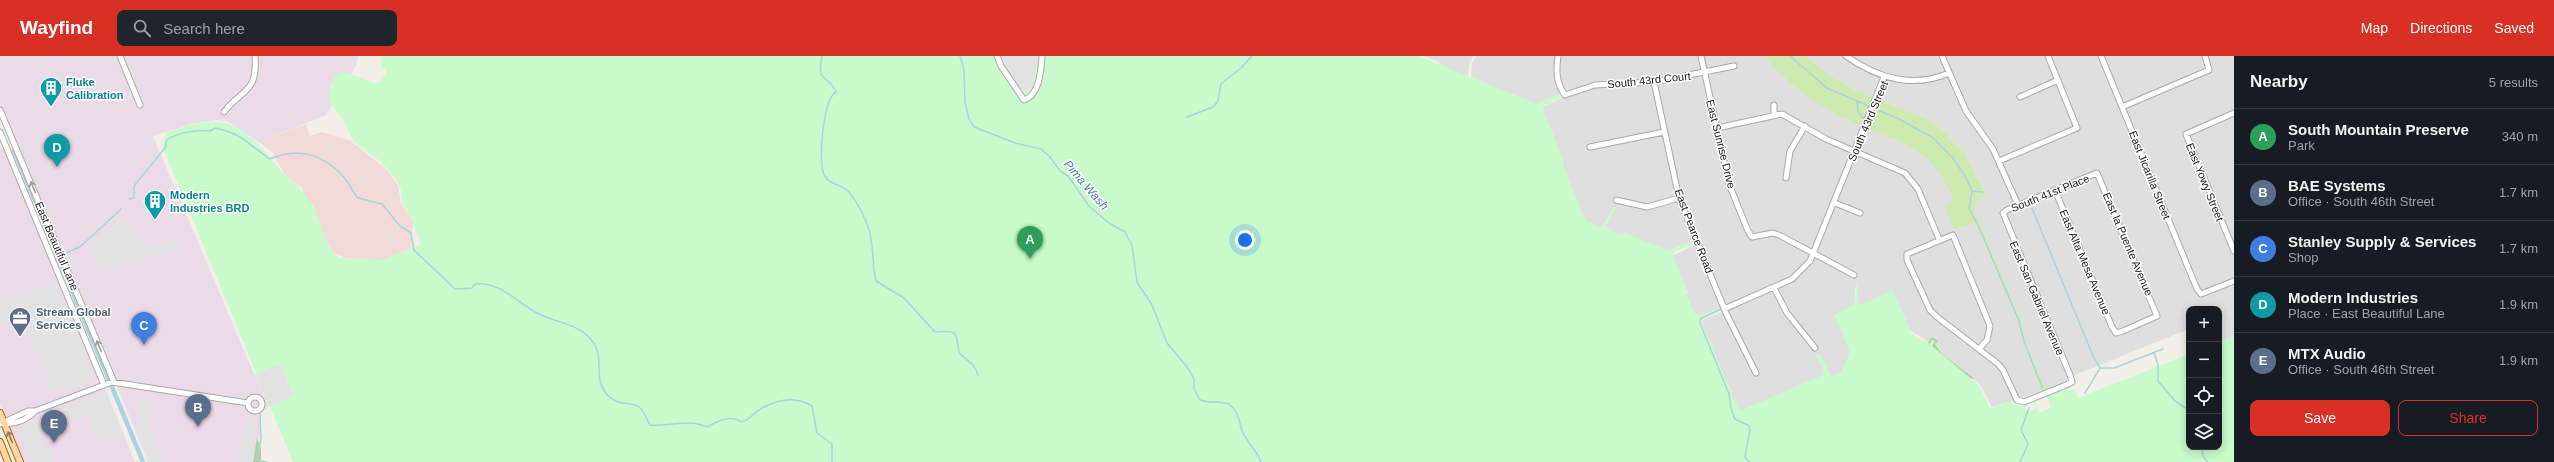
<!DOCTYPE html>
<html lang="en">
<head>
<meta charset="utf-8">
<style>
  body { margin:0; font-family:Helvetica,sans-serif; background:#20242c; color:#f1f3f6 }
  .controls { position:absolute; right:12px; bottom:12px; display:grid; overflow:hidden; border-radius:8px; box-shadow:0 2px 10px #0003 }
  .controls button { width:36px; height:36px; display:grid; place-items:center; padding:0; border:0; border-bottom:1px solid #363941; background:#171b24; color:#f1f3f6; font:20px sans-serif }
  .you { position:absolute; left:1245px; top:184px; width:14px; height:14px; margin:-10px; border:3px solid #fff; border-radius:50%; background:#1a73e8; box-shadow:0 0 0 6px #1a73e833 }
  .badge { display:grid; place-items:center; width:26px; height:26px; border-radius:50%; background:#d93025; color:#fff; font-size:13px; font-weight:700 }
  .pin { position:absolute; translate:-50% -33px; filter:drop-shadow(0 1px 2px #0008) }
  .pin::after { content:''; position:absolute; top:21px; width:14px; height:12px; background:inherit; clip-path:polygon(0 0,100% 0,50% 100%) }
  .list { margin:0; padding:0; list-style:none }
  h2 { display:flex; justify-content:space-between; align-items:center; height:52px; margin:0; padding:0 16px; font-size:17px }
  h2 small { font-size:13px; font-weight:400; color:#9ea1a6 }
  .list li { display:grid; grid-template-columns:26px 1fr auto; gap:12px; align-items:center; box-sizing:border-box; height:56px; padding:0 16px; border-top:1px solid #363941 }
  .list b { display:block; font-size:15px; white-space:nowrap }
  .list p { margin:0; font-size:13px; white-space:nowrap; color:#9ea1a6 }
  .list em { font-size:13px; font-style:normal; color:#9ea1a6 }
  .actions { display:flex; gap:8px; padding:12px 16px }
  .actions a { flex:1; padding:9px 0; border:1px solid #d93025; border-radius:8px; text-align:center; font-size:14px; color:#d93025 }
  .actions .main { background:#d93025; color:#fff }
  .icon { flex:none; width:22px; height:22px; fill:none; stroke:currentColor; stroke-width:2; stroke-linecap:round; stroke-linejoin:round }
  .map { position:relative; flex:none; width:2234px; height:406px; overflow:hidden }
  header { display:flex; align-items:center; gap:24px; box-sizing:border-box; height:56px; padding:0 20px; background:#d93025; color:#fff }
  header strong { font-size:19px }
  nav { display:flex; gap:22px; margin-inline-start:auto; font-size:14px }
  .search { width:280px; height:36px; background:#20242c; display:flex; align-items:center; gap:10px; box-sizing:border-box; padding:0 14px; border-radius:8px; color:#9ea1a6; font-size:15px }
  main { display:flex }
  aside { flex:1; background:#171b24 }
  .map>svg:first-child { display:block }
</style>
</head>
<body>
<header>
<strong>Wayfind</strong>
<div class="search"><svg class="icon" aria-label="search" viewBox="0 0 24 24"><circle cx="10" cy="10" r="6"/><path d="M15 15l6 6"/></svg>Search here</div>
<nav><a>Map</a><a>Directions</a><a>Saved</a></nav>
</header>
<main>
<div class="map">
<svg width="2234" height="406" viewBox="0 0 2234 406">
  <rect width="100%" height="100%" fill="#f2efe9"/>
  <path fill="#e0dfdf" d="M1424 0H1473L1469 7 1468 21 1441 10 1439 6Z
    M1477 0H1764L1785 22 1811 43 1846 63 1914 91 1928 102 1940 117 1955 147 1957 173 1975 166 2018 266 2041 336 1992 351 1979 327 1942 298 1932 281 1928 286 1910 274 1894 237 1859 250 1856 227 1850 296 1842 317 1831 321 1819 298 1817 299 1825 316 1823 320 1742 355 1738 354 1701 265 1722 256 1721 252 1700 261 1694 259 1685 237 1688 236 1672 200 1693 190 1692 187 1669 196 1609 175 1605 169 1614 151 1602 172 1586 166 1563 112 1543 55V51L1562 42 1559 38 1537 49 1471 22 1472 6Z
    M1806 0H2234V280L2219 286V253H2189V273L2075 319 2065 326 2046 334 2025 284 2021 265 1974 154 1978 143 1986 139 1965 98 1945 76 1929 64 1855 34 1828 18Z"/>
  <path fill="#f2dad9" d="M306 68 310 80 322 76 351 85 387 114 398 130 401 147 413 165 411 193 380 205 346 202 334 197 326 185 314 151 304 140 302 132 284 118 273 97 259 86Z"/>
  <path fill="#ebdbe8" d="M0 0H358L356 10 326 59 259 86 227 65 216 64 192 68 153 80 268 351 259 359 261 364 259 382 253 406H148L9 67 0 51Z
    M3 90 64 230 135 406H24L0 348V92Z"/>
  <path fill="#cdebb0" d="M1764 0H1806L1828 18 1855 34 1929 64 1945 76 1965 98 1986 139 1978 143 1974 154 2021 265 2025 285 2046 334 2041 336 2018 266 1975 166 1957 173 1953 171 1945 151 1954 146C1930 84 1898 89 1846 63 1814 48 1787 27 1764 0Z"/>
  <path fill="#add19e" d="M1932 281 1938 285 1935 288 1942 298 1975 323 1967 322 1930 292 1928 286Z
    M257 382 261 392V404L268 406H253Z"/>
  <path fill="#c8facc" d="M381 0H1419L1537 48 1558 38 1561 42 1543 50V54L1564 105 1563 110 1586 165 1602 171 1613 151 1616 152 1606 169 1608 174 1622 180 1624 176 1668 195 1691 185 1692 189 1674 196 1673 200 1688 235 1685 236 1694 257 1699 260 1719 252 1720 255 1703 262 1702 266 1738 352 1742 354 1823 319 1824 315 1816 299 1820 298 1831 320 1841 316 1850 296 1834 259 1854 249 1857 227 1859 249 1893 235 1912 278 1929 288 1932 284 1935 285 1932 290 1979 329 1990 353 2011 345 2018 350H2025L2028 356 2036 353 2033 346 2035 345 2039 357 2051 352 2047 340 2065 334H2075L2078 342 2189 298V391H2219V286L2234 280V406H293L162 89 166 77C228 54 241 67 281 115 286 121 292 124 297 129 301 133 310 146 313 151 323 167 323 190 339 202L381 204 421 188 411 161 402 147V137L397 124 380 105 353 85 344 65 329 46 330 29 338 17C352 13 364 28 379 27L385 20 386 14 382 11Z"/>
  <path fill="#e2e2e2" d="M993 0 1039 1 1030 36 1012 33Z
    M123 162 146 191 177 183 180 195 149 203 148 200 141 201 104 216 87 192 90 190 88 187Z
    M53 227 58 237H60L94 320 91 321 92 325 64 336 63 333 52 337 21 261 0 269V248Z
    M280 308 294 340 268 351 255 319Z
    M106 336 124 379 101 388 88 358 42 377 54 406H31L18 372Z
    M142 339 153 341 148 368 163 406H150L136 372Z
    M246 361 257 363 250 406H238Z"/>
  <g fill="none" stroke-linecap="round" stroke-linejoin="round">
    <path stroke="#aad3df" stroke-width="1.5" d="M822 0C816 29 828 17 836 36 823 43 818 105 824 119 829 129 842 128 849 136 856 145 863 157 867 168 875 186 871 206 876 225L904 242 935 276C959 274 956 276 959 297 967 305 974 306 978 319
      M960 0 964 14 965 47 969 63 974 71 1015 87 1041 93 1050 101 1060 115 1068 120 1089 150 1109 167 1125 176 1132 189 1137 226 1152 249 1167 287 1188 312 1194 323V333L1200 344C1210 348 1224 344 1230 349 1239 355 1239 368 1243 377 1248 387 1257 395 1261 406
      M1790 0 1827 32 1901 64 1932 81 1953 102 1965 120 1972 135 1969 153 1977 167 2019 265 2024 285 2042 331
      M1857 45 1858 56 1864 63
      M1187 61 1213 51 1218 45 1221 28 1241 12 1252 0
      M1972 135 1983 136
      M129 143 134 142V130L165 92 167 84C177 77 197 73 210 75L215 72C242 77 249 89 270 103 296 92 322 97 342 119 349 126 352 135 358 142L382 148 400 170 411 177 414 194 455 233 472 232 475 228C499 225 517 246 537 257 556 267 579 267 593 286 604 300 594 322 605 336 618 353 631 344 639 351 644 355 647 363 650 369 670 371 689 362 707 371 718 365 730 358 742 366 751 363 754 356 762 352 779 343 796 340 812 350L817 377 832 388V406
      M2032 152 2093 300 2100 312H2114L2163 293
      M64 198 81 190 121 153
      M1721 253 1700 263V267L1729 338 1731 353 1735 363 1748 369 1750 374 1745 401 1749 406
      M2154 297 2158 309V325L2175 345 2189 354
      M2085 337 2100 312
      M260 357 261 383 257 403 263 406
      M2202 391 2203 400 2207 406
      M2020 406 2028 388 2021 374 2029 352"/>
    <path stroke="#aad3df" stroke-width="4.5" d="M14 94 143 406"/>
    <g stroke="#a9a9a9" stroke-width="7">
      <path id="minor" d="M120 0 140 49
        M997 0 1001 10 1024 44C1040 39 1041 13 1042 0
        M1558 0C1556 15 1556 27 1565 39L1595 29 1654 26 1734 10
        M1701 0 1729 128 1748 175 1752 181 1773 177 1781 180 1854 219
        M1846 0C1878 22 1912 33 1949 17
        M1942 0 1966 55 1993 93 2018 149
        M2101 0 2197 233 2201 238 2234 225
        M1654 26 1679 142 1726 257 1756 317
        M2020 41 2058 24
        M1774 49V59
        M2122 51 2209 14 2205 0
        M0 54 114 326
        M224 56C241 33 258 38 255 0
        M2234 57 2186 78 2234 195
        M1717 72 1782 58 1826 83 1905 117 1918 133 1939 183
        M0 76 104 329
        M1590 91 1664 76
        M1999 105 2077 72 2048 0
        M1786 122 1790 95 1805 70
        M1616 144 1647 151 1679 142
        M1835 147 1860 157
        M1774 232 1787 257 1815 292
        M1724 253 1792 223 1810 205 1884 21
        M1979 293 1987 284 1990 270 1953 179 1907 198V204L1930 254 1936 260 1998 308 2003 314 2017 344 2024 346 2066 329 2072 326 2070 319 2003 157 2007 154 2089 120 2097 117 2157 260 2123 275 2116 277 2112 271 2055 134
        M248 348a7 7 0 1 1 14 0a7 7 0 1 1-14 0Z
        M4 367C15 369 28 363 35 355
        M0 368 28 355H35L112 326 248 347"/>
    </g>
    <g stroke="#a06b00" stroke-width="8">
      <path id="major" d="M0 357 20 406
        M0 386 8 406"/>
    </g>
    <use href="#minor" stroke="#fff" stroke-width="5"/>
    <use href="#major" stroke="#fcd6a4" stroke-width="6"/>
  </g>
  <defs><path id="oneway-shaft" d="M-6 0H5M1.5-3L5.5 0L1.5 3" fill="none" stroke-width="1.6" stroke-linecap="round" stroke-linejoin="round"/></defs>
  <g stroke="#9c9c9c">
    <use href="#oneway-shaft" transform="translate(33 131) rotate(-113)"/>
    <use href="#oneway-shaft" transform="translate(99 290) rotate(-112)"/>
  </g>
  <use stroke="#8f7c63" href="#oneway-shaft" transform="translate(10 381) rotate(-112)"/>
  <defs>
    <g id="building-pin" transform="scale(1.15)"><path d="M0 17L-7.5 6A9.5 9.5 0 1 1 7.5 6Z" fill="#0f9aa8" stroke="#fff"/><path d="M-4-6H4V6H1V3H-1V6H-4ZM-2.5-4.3h1.7v1.8h-1.7ZM.8-4.3h1.7v1.8H.8ZM-2.5-1h1.7V.8h-1.7ZM.8-1h1.7V.8H.8Z" fill="#fff"/></g>
    <g id="office-pin" transform="scale(1.15)"><path d="M0 17L-7.5 6A9.5 9.5 0 1 1 7.5 6Z" fill="#5c6f8a" stroke="#fff"/><path d="M-6-3h4V-5.5h4V-3h4V5H-6ZM-1-4.5V-3h2v-1.5ZM-6 0V1H6V0Z" fill="#fff"/></g>
  </defs>
  <g fill-rule="evenodd">
    <use href="#building-pin" x="51" y="32"/>
    <use href="#building-pin" x="155" y="145"/>
    <use href="#office-pin" x="20" y="262"/>
  </g>
  <g text-anchor="middle" dominant-baseline="central" stroke-width="3" stroke-linejoin="round" paint-order="stroke">
    <g font-size="11" fill="#222" stroke="#fff">
      <text transform="translate(1649 24) rotate(-6)">South 43rd Court</text>
      <text transform="translate(1868 65) rotate(-67)">South 43rd Street</text>
      <text transform="translate(1721 88) rotate(76)">East Sunrise Drive</text>
      <text transform="translate(2150 119) rotate(68)">East Jicarilla Street</text>
      <text transform="translate(2205 126) rotate(68)">East Yowy Street</text>
      <text transform="translate(2050 137) rotate(-22)">South 41st Place</text>
      <text transform="translate(1694 175) rotate(69)">East Pearce Road</text>
      <text transform="translate(2128 188) rotate(67)">East la Puente Avenue</text>
      <text transform="translate(57 190) rotate(67)">East Beautiful Lane</text>
      <text transform="translate(2085 206) rotate(67)">East Alta Mesa Avenue</text>
      <text transform="translate(2037 242) rotate(67)">East San Gabriel Avenue</text>
    </g>
    <g font-size="11" font-weight="bold" fill="#0d838f" stroke="#fff" text-anchor="start">
      <text x="66" y="26">Fluke<tspan x="66" dy="13">Calibration</tspan></text>
      <text x="170" y="139">Modern<tspan x="170" dy="13">Industries BRD</tspan></text>
    </g>
    <g font-size="11" font-weight="bold" fill="#4e5e75" stroke="#fff" text-anchor="start">
      <text x="36" y="256">Stream Global<tspan x="36" dy="13">Services</tspan></text>
    </g>
    <g font-size="12" font-style="italic" fill="#4a7aab" stroke="#fff">
      <text transform="translate(1086 129) rotate(49)">Pima Wash</text>
    </g>
  </g>
</svg>
<div class="controls">
<button>+</button>
<button>−</button>
<button><svg class="icon" aria-label="locate" viewBox="0 0 24 24"><circle cx="12" cy="12" r="6"/><path d="M12 2v4M12 18v4M2 12h4M18 12h4"/></svg></button>
<button><svg class="icon" aria-label="layers" viewBox="0 0 24 24"><path d="M12 4l9 5-9 5-9-5zM3 14l9 5 9-5"/></svg></button>
</div>
<div class="you"></div>
<div class="pin badge" style="left:1030px;top:203px;background:#2e9e5b">A</div>
<div class="pin badge" style="left:198px;top:371px;background:#5c6f8a">B</div>
<div class="pin badge" style="left:144px;top:289px;background:#3f7fe0">C</div>
<div class="pin badge" style="left:57px;top:111px;background:#0f9aa8">D</div>
<div class="pin badge" style="left:54px;top:387px;background:#5c6f8a">E</div>
</div>
<aside>
<h2>Nearby<small>5 results</small></h2>
<ul class="list">
<li><span class="badge" style="background:#2e9e5b">A</span><div><b>South Mountain Preserve</b><p>Park</p></div><em>340 m</em></li>
<li><span class="badge" style="background:#5c6f8a">B</span><div><b>BAE Systems</b><p>Office · South 46th Street</p></div><em>1.7 km</em></li>
<li><span class="badge" style="background:#3f7fe0">C</span><div><b>Stanley Supply &amp; Services</b><p>Shop</p></div><em>1.7 km</em></li>
<li><span class="badge" style="background:#0f9aa8">D</span><div><b>Modern Industries</b><p>Place · East Beautiful Lane</p></div><em>1.9 km</em></li>
<li><span class="badge" style="background:#5c6f8a">E</span><div><b>MTX Audio</b><p>Office · South 46th Street</p></div><em>1.9 km</em></li>
</ul>
<div class="actions"><a class="main">Save</a><a>Share</a></div>
</aside>
</main>
</body>
</html>
